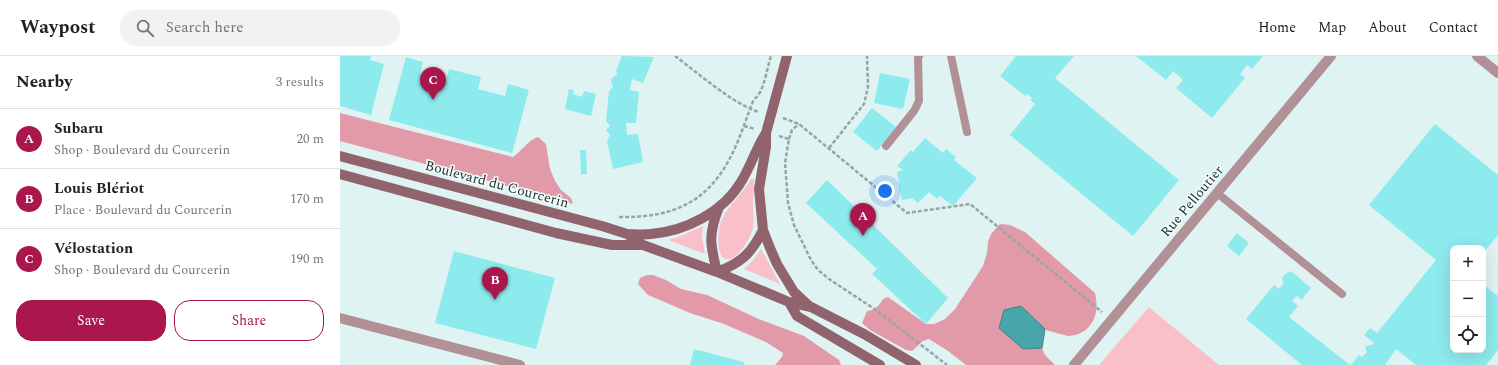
<!DOCTYPE html>
<html lang="en">
<head>
<meta charset="utf-8">
<style>
  body { margin:0; font-family:Spectral,serif; background:#f2f2f2; color:#202124 }
  .controls { position:absolute; right:12px; bottom:12px; display:grid; overflow:hidden; border-radius:8px; box-shadow:0 4px 16px #0002 }
  .controls button { width:36px; height:36px; display:grid; place-items:center; padding:0; border:0; border-bottom:1px solid #e0e0e0; background:#fff; color:#202124; font:20px sans-serif }
  .you { position:absolute; left:545px; top:135px; width:14px; height:14px; margin:-10px; border:3px solid #fff; border-radius:50%; background:#1a73e8; box-shadow:0 0 0 6px #1a73e833 }
  .badge { display:grid; place-items:center; width:26px; height:26px; border-radius:50%; background:#a9174c; color:#fff; font-size:13px; font-weight:700 }
  .pin { position:absolute; translate:-50% -33px; filter:drop-shadow(0 1px 2px #0008) }
  .pin::after { content:''; position:absolute; top:21px; width:14px; height:12px; background:inherit; clip-path:polygon(0 0,100% 0,50% 100%) }
  .list { margin:0; padding:0; list-style:none }
  h2 { display:flex; justify-content:space-between; align-items:center; height:52px; margin:0; padding:0 16px; font-size:17px }
  h2 small { font-size:13px; font-weight:400; color:#757577 }
  .list li { display:grid; grid-template-columns:26px 1fr auto; gap:12px; align-items:center; box-sizing:border-box; height:60px; padding:0 16px; border-top:1px solid #e0e0e0 }
  .list b { display:block; font-size:15px; white-space:nowrap }
  .list p { margin:0; font-size:13px; white-space:nowrap; color:#757577 }
  .list em { font-size:13px; font-style:normal; color:#757577 }
  .actions { display:flex; gap:8px; padding:12px 16px }
  .actions a { flex:1; padding:9px 0; border:1px solid #a9174c; border-radius:16px; text-align:center; font-size:14px; color:#a9174c }
  .actions .main { background:#a9174c; color:#fff }
  .icon { flex:none; width:22px; height:22px; fill:none; stroke:currentColor; stroke-width:2; stroke-linecap:round; stroke-linejoin:round }
  .map { position:relative; flex:none; width:1158px; height:309px; overflow:hidden }
  header { display:flex; align-items:center; gap:24px; box-sizing:border-box; height:56px; padding:0 20px; background:#fff; border-bottom:1px solid #e0e0e0 }
  header strong { font-size:19px }
  nav { display:flex; gap:22px; margin-inline-start:auto; font-size:14px }
  .search { width:280px; height:36px; background:#f2f2f2; display:flex; align-items:center; gap:10px; box-sizing:border-box; padding:0 14px; border-radius:16px; color:#757577; font-size:15px }
  main { display:flex }
  aside { flex:1; background:#fff }
  .map>svg:first-child { display:block }
</style>
</head>
<body>
<header>
<strong>Waypost</strong>
<div class="search"><svg class="icon" aria-label="search" viewBox="0 0 24 24"><circle cx="10" cy="10" r="6"/><path d="M15 15l6 6"/></svg>Search here</div>
<nav><a>Home</a><a>Map</a><a>About</a><a>Contact</a></nav>
</header>
<main>
<aside>
<h2>Nearby<small>3 results</small></h2>
<ul class="list">
<li><span class="badge">A</span><div><b>Subaru</b><p>Shop · Boulevard du Courcerin</p></div><em>20 m</em></li>
<li><span class="badge">B</span><div><b>Louis Blériot</b><p>Place · Boulevard du Courcerin</p></div><em>170 m</em></li>
<li><span class="badge">C</span><div><b>Vélostation</b><p>Shop · Boulevard du Courcerin</p></div><em>190 m</em></li>
</ul>
<div class="actions"><a class="main">Save</a><a>Share</a></div>
</aside>
<div class="map">
<svg width="1158" height="309" viewBox="0 0 1158 309">
  <rect width="100%" height="100%" fill="#e0f3f3"/>
  <path fill="#fac0ca" d="M411 123H414C414 131 413 139 413 148 413 157 415 166 412 175 410 183 396 206 386 203 375 200 378 171 382 163 388 150 403 137 411 123Z
    M363 170 362 179 365 198 328 184 341 180Z
    M421 193 440 228 404 213 414 203Z
    M809 251 810 252 879 309H759Z"/>
  <path fill="#e39aa8" d="M0 57 173 101C182 95 188 84 198 81L206 88 210 113 215 125 221 134 231 142 233 148 0 85Z
    M660 168 670 169 685 176 755 237C760 257 753 278 729 280 727 280 709 275 706 274 698 270 687 256 681 250L683 293 702 292 705 299 714 308V309H626L608 295 589 283 583 285 572 295 566 294 530 274 522 267 527 255C535 254 539 250 543 243L548 241 586 268H594L605 263 615 253 643 210 647 197 648 186 651 178Z
    M307 219H313L326 224 341 233 367 239 421 264 464 280 499 304 501 309H435L442 301 443 297 426 286 384 268 350 257 308 239 298 228 300 222Z"/>
  <path fill="#47a6aa" stroke="#3e8385" d="M681 250 705 273 702 292 683 293 659 272 664 254Z"/>
  <path fill="#8deaed" d="M0 0H31L30 4 44 8 31 59 0 50Z
    M282 0 314 1 303 27 292 23 290 34 299 36 296 67H286L287 79 298 78 303 106 273 113 267 85 270 79 266 74 270 70 266 65 269 35 273 31 271 26 272 22 277 19 276 15Z
    M676 0H734L715 22 839 124 793 180 670 79 695 48 690 44 692 42 687 38 685 40 660 20Z
    M796 0H923L912 13 907 9 900 18 905 22 872 62 836 32 843 24 833 15 826 24Z
    M66 1 83 6 80 18 106 25 109 13 141 21 138 33 165 40 168 28 189 34 172 97 49 64Z
    M540 17 570 23 563 53 534 47Z
    M229 33 234 34 233 38 242 41 244 35 256 38 251 60 225 53Z
    M532 52 556 71 537 95 513 76Z
    M1095 68 1158 119V179L1143 197V192H1113V294H1143V228L1158 240V294L1146 309H1076L1056 293 1045 309H1011L1019 299 1022 301 1027 296 1025 291 1026 290 1032 289 1034 287 1024 279 1030 272 1037 277 1096 204 1029 149Z
    M585 82 603 97 606 93 616 101 614 104 637 122 613 150 600 140 597 143 589 136 578 147 572 142 562 144 557 116 563 114 557 110 571 94 573 96Z
    M240 94H246L247 118H241Z
    M487 124 608 242 586 268 532 218 537 213 466 147Z
    M897 177 909 187 899 200 887 190Z
    M114 195 215 222 196 293 95 267Z
    M951 215 971 232 965 239 962 244 957 240 952 245 958 250 949 261 1010 309H962L906 263 934 229 939 233 943 228 942 222 945 218Z
    M354 293 404 306V309H350Z"/>
  <g fill="none" stroke-linecap="round" stroke-linejoin="round">
    <path stroke="#96a5a5" stroke-width="2.5" stroke-dasharray="4 2" stroke-linecap="butt" d="M335 0C358 17 393 48 419 56
      M443 62 459 68 567 157 630 148 762 256
      M404 70 415 73
      M439 80 449 83 445 107 448 147 454 169 471 204 478 214 489 223 536 254 607 309
      M449 83 452 74 459 68
      M489 92 524 48 528 31 527 0
      M279 161C334 162 370 146 394 94 401 79 406 63 412 48 413 43 417 42 419 38 424 31 428 9 431 0"/>
    <path stroke="#b19096" stroke-width="8" d="M611 0 627 76
      M546 90 574 55 579 45 578 1 579 0
      M877 137 1002 238"/>
    <path stroke="#b19096" stroke-width="10" d="M1137 0 1158 17
      M0 262 180 309
      M734 309 991 0"/>
    <path stroke="#91636c" stroke-width="10" d="M447 0 426 77V91L419 133 423 174 430 192 437 208 454 236 469 250
      M0 100 262 170 287 178 303 189 377 216 449 246 471 251 524 278 576 309
      M0 118 216 177 272 189H303
      M287 178C295 178 303 179 311 178 346 175 383 156 401 126 411 110 416 92 426 77
      M377 216C370 188 368 179 379 151
      M377 216C401 207 412 197 423 174
      M449 246 457 260 540 309"/>
  </g>
  <g text-anchor="middle" dominant-baseline="central" stroke-width="3" stroke-linejoin="round" paint-order="stroke">
    <g font-size="14" fill="#283030" stroke="#f3feff">
      <text transform="translate(157 128) rotate(15)">Boulevard du Courcerin</text>
      <text transform="translate(852 145) rotate(-50)">Rue Pelloutier</text>
    </g>
  </g>
</svg>
<div class="controls">
<button>+</button>
<button>−</button>
<button><svg class="icon" aria-label="locate" viewBox="0 0 24 24"><circle cx="12" cy="12" r="6"/><path d="M12 2v4M12 18v4M2 12h4M18 12h4"/></svg></button>
</div>
<div class="you"></div>
<div class="pin badge" style="left:523px;top:180px">A</div>
<div class="pin badge" style="left:155px;top:244px">B</div>
<div class="pin badge" style="left:93px;top:44px">C</div>
</div>
</main>
</body>
</html>
